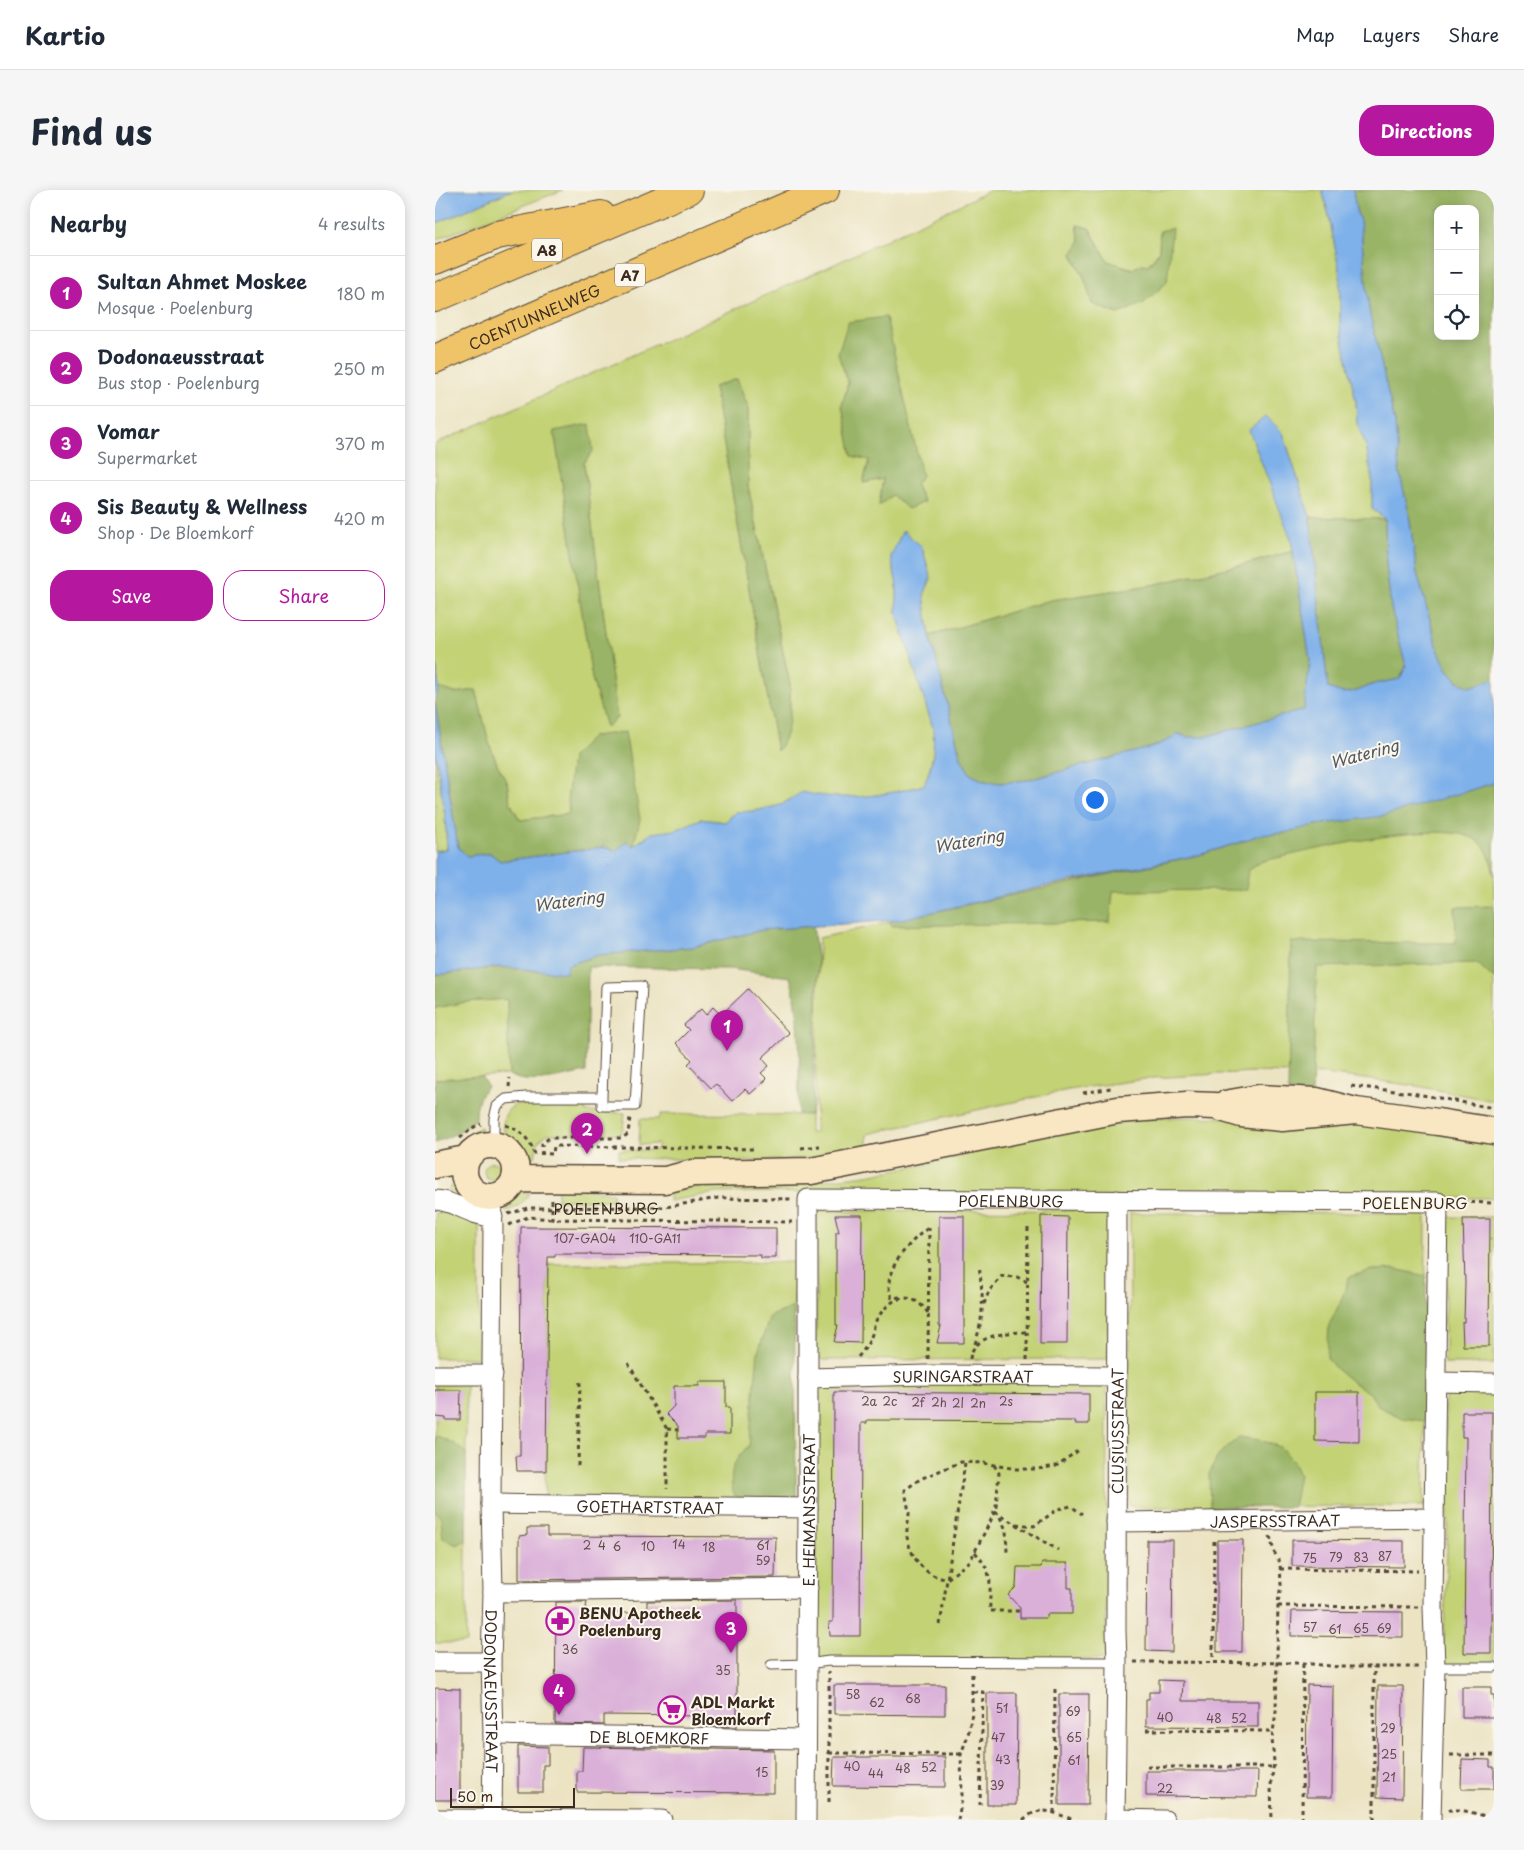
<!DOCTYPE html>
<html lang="en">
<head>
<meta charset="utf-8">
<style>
  body { margin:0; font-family:"Playpen Sans",sans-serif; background:#f6f6f7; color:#1f2937 }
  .controls { position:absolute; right:15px; top:15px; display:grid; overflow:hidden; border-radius:10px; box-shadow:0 2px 12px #0003 }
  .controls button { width:45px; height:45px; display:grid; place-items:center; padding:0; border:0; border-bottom:1px solid #e0e1e3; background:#fff; color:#1f2937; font:25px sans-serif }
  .scale { position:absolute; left:15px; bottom:12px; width:125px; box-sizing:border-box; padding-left:5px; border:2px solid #3b2a1e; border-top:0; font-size:14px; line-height:18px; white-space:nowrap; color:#3b2a1e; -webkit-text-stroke:4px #fbf7ec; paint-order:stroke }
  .you { position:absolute; left:659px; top:609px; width:18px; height:18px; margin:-12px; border:4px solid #fff; border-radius:50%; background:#1a73e8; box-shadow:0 0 0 8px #1a73e833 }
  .badge { display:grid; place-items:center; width:32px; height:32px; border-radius:50%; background:#b5179e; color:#fff; font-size:16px; font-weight:700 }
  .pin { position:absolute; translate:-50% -41px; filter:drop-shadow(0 1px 2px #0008) }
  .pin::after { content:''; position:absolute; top:26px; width:18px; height:15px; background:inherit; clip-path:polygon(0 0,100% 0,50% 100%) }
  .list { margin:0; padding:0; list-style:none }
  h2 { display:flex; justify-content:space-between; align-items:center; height:65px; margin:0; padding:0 20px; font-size:21px }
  h2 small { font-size:16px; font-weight:400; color:#747a83 }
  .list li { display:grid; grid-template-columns:32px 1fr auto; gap:15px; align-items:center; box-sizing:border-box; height:75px; padding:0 20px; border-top:1px solid #e0e1e3 }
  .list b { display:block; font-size:19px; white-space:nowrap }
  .list p { margin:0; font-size:16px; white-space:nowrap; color:#747a83 }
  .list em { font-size:16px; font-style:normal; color:#747a83 }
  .actions { display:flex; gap:10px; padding:15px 20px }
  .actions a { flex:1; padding:11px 0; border:1px solid #b5179e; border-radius:20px; text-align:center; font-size:18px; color:#b5179e }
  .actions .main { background:#b5179e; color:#fff }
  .icon { flex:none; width:28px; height:28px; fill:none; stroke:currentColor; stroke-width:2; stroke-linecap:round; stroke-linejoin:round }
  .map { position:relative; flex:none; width:1059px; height:1630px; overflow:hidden; border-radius:20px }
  header { display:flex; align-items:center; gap:30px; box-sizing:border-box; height:70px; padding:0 25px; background:#fff; border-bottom:1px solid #e0e1e3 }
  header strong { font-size:24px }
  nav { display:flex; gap:28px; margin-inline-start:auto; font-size:18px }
  .intro { display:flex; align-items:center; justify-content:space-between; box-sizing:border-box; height:120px; padding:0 30px }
  h1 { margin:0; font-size:35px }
  .button { padding:12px 22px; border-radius:20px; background:#b5179e; color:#fff; font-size:18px; font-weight:700 }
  main { display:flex; gap:30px; padding:0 30px }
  aside { flex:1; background:#fff; border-radius:20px; box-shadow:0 2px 12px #0003 }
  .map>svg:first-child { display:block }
</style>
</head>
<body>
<header>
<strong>Kartio</strong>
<nav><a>Map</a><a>Layers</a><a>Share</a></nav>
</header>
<div class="intro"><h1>Find us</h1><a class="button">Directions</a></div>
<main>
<aside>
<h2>Nearby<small>4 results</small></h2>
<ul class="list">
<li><span class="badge">1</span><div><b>Sultan Ahmet Moskee</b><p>Mosque · Poelenburg</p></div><em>180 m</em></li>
<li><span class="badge">2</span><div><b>Dodonaeusstraat</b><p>Bus stop · Poelenburg</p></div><em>250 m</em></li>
<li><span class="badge">3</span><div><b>Vomar</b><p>Supermarket</p></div><em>370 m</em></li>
<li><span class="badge">4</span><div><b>Sis Beauty &amp; Wellness</b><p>Shop · De Bloemkorf</p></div><em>420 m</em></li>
</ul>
<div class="actions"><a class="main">Save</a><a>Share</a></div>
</aside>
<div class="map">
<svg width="1059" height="1630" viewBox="0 0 1059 1630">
  <rect width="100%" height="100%" fill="#fbf7ec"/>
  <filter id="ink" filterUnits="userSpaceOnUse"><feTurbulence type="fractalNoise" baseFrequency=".02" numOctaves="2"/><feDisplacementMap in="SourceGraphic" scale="10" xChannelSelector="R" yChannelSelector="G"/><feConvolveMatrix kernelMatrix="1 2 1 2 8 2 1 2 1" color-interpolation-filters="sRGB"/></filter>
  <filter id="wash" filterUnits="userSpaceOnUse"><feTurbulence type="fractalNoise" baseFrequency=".0096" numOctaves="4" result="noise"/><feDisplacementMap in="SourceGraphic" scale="20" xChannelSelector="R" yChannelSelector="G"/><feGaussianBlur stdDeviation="1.12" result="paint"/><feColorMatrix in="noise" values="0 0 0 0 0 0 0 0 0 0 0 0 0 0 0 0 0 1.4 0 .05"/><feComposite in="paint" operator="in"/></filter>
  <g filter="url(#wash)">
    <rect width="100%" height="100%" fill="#ebe3c2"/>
    <path fill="#c2d274" stroke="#7e7e49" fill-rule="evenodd" d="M77 0H128L0 50V34Z
      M556 0H887L894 26 905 84V136L921 212 922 233 931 256 937 288V319L950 329 875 327 848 243 856 349 858 361 819 372 717 395 616 410 495 446 489 405 496 388 487 358 456 366 462 395V424L498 538C500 560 497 574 489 595 447 606 411 612 367 603L346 615 320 621 301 622 290 632 266 629 240 640 217 643 198 657 205 629 133 604 134 624 85 630 75 612 72 592 62 574 54 553 41 500 20 503 4 498 0 466V254L389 79ZM642 35 654 38 673 71 698 79 707 74 713 75 724 61 725 41 732 92 683 124 658 114 649 87 637 64 645 52ZM302 189 313 217V296L355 495C355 522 357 537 342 561L279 197ZM413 193 480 294 489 312 457 305 444 315 448 289 428 293 434 270 407 216ZM120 241 158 261 149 273 182 528 171 537 157 488Z
      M0 560 10 626 12 659 0 661Z
      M1051 601 1059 643V911L982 896 891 884 817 882 717 888 633 900 432 944V959L428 966 276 973 241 969 184 968V960H221L223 954 204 955 205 929H224L226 924 375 925V943H380L384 748Z
      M72 809 74 885 0 889V818L31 812Z
      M84 914 150 916 151 922 190 923 188 939 184 944H112L103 952 100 967C89 965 76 958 71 947 65 934 69 917 84 914Z
      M748 927 918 930 1059 951V1008L554 1006 325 1002 279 1003 234 1011V1003L289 991H380L432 985 493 974 613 944 674 932Z
      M46 937C41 958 32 959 14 966V958H20L35 943Z
      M49 981a9 9 0 1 1 18 0a9 9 0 1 1-18 0Z
      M123 995 178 1003 177 1010H122Z
      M15 996 30 1000 40 1016 13 1006Z
      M85 1002H95C89 1012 83 1018 71 1021L75 1011Z
      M673 1020V1169L389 1170 381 1167 382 1021Z
      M0 1023H12L44 1035V1168H0Z
      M695 1023H991L989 1316 698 1317 694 1315Z
      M1010 1027H1059V1174H1010Z
      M359 1072 361 1312 110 1313 113 1074Z
      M0 1192H31V1453H0Z
      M383 1192 672 1193 671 1469 385 1474 381 1468V1196Z
      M1010 1196H1059V1477H1008L1013 1329Z"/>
    <path fill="#99b466" stroke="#6a6f42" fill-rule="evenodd" d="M918 0H1059V489L1035 497 1024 492 1012 478 1004 462 982 383 974 324 964 280 960 233 934 120 925 31 921 20ZM1003 19H1040V146H1003Z
      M642 35 654 38 673 71 697 79 707 74 714 75 724 61 725 41 737 38 732 92 709 113 683 124 657 114 649 87 637 64 645 52Z
      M451 127 487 286 480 294 489 312 473 319 457 305 444 316 448 289 428 293 434 270 417 266 407 216 413 193 403 164 413 132Z
      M302 189 313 217V296L355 495C355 517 357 543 342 561L279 197Z
      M155 234 158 261 149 273 182 528 171 537 157 488 119 241Z
      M875 327 950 329 951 374 956 418 971 476 965 489 939 494 922 501 907 503 893 498Z
      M858 361 875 470 869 520 768 547H753L741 543 738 548 718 557 593 590 566 593 549 591 535 584 526 568 495 446 616 410 717 395 819 372Z
      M4 498 20 503 41 500 54 553 62 574 72 592 75 612 85 630 134 624 133 604 137 567 158 546 190 542 205 629 198 657 181 661 170 657 65 671 55 663 32 666 23 657 0 512Z
      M1059 593V685C1056 673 1054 658 1043 651 1008 626 872 662 828 671 812 679 811 681 812 700L678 701 675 732 456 736V731L764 665 806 652 824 645 849 643 863 638 910 630 1007 608Z
      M1059 716V789L1042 773 882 777 877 904 853 902 856 752 1021 753 1020 717Z
      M378 736 383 774 378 915 375 925 363 924C364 879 368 831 355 787L295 779 153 777 151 882C128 886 95 897 74 885L72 809 31 812 0 818V785L65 777 89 778 102 781 133 775 163 765 258 757 327 740Z
      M46 886 52 896C43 907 41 915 41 929L24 942 0 953V889Z
      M960 1079 991 1086 990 1231 967 1228 943 1216 935 1203 917 1192 900 1178 892 1168 894 1135 906 1111 914 1087 937 1080Z
      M359 1117 361 1312H315L299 1305C293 1284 298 1269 314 1256L323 1162 335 1126Z
      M0 1245 18 1253 31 1263V1350L22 1355 8 1348 6 1329 0 1320Z
      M804 1247 825 1250 845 1257 857 1270 864 1285 858 1317H775L774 1284 784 1264Z"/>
    <path fill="#7eb0ea" stroke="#5c6d84" d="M0 0H77L0 34Z
      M887 0H918L921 20 925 31 934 120 960 233 964 280 974 324 982 383 1004 462 1012 478 1024 492 1035 497 1059 489V593L949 626 881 635 849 643 824 645 806 652 764 665 615 695 463 730 327 740 258 757 163 765 133 775 131 783 65 777 0 785V661L12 659 10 626 0 560V466L4 498 0 512 23 657 32 666 55 663 65 671 170 657 181 661 192 651 198 656 217 643 240 640 266 629 290 632 301 622 320 621 346 615 367 602C410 612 447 606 489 595 498 574 500 560 498 538L462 424V395L456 366 468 340 487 357 496 388 489 405 495 446 526 568 535 584 549 591 566 593 593 590 718 557 738 548 741 543 753 547H768L869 520 875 470 858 361 856 349 814 240 831 226 848 243 875 327 893 498 908 503 922 501 939 494 965 489 971 476 956 418 951 374 950 329 937 319V288L931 256 922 233 921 212 905 136V84L894 26Z"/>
    <g id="blocks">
      <path fill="#dab0d9" d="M313 799 354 843 327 868 334 876 326 883 332 889 315 904 310 899 297 911 281 894 276 898 253 874 257 870 241 853 254 840 249 835 266 819 271 825 278 817 286 825Z
        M400 1025H427L426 1153 399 1152 403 1135H401V1042H404Z
        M504 1026H529V1153H502L506 1136H504Z
        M606 1026 633 1027 632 1154H605Z
        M1028 1029H1055L1054 1156H1028L1027 1132H1029L1030 1093Z
        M86 1037 341 1038V1068H326V1065L120 1064V1067H113L111 1281H82L81 1266H85Z
        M264 1192H291V1217H295V1244H270V1248H243V1236L231 1224 239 1216V1196H264Z
        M0 1200H26L25 1230H11V1228L0 1227Z
        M399 1202 654 1204V1234H640V1231L432 1230V1233H426L425 1446H395L394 1432H398Z
        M880 1202H924V1252L880 1251Z
        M1027 1222H1057L1056 1463H1029L1031 1247H1027Z
        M92 1338H112V1346L341 1347 340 1387 84 1390V1346L92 1345Z
        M712 1350H738L737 1462 711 1461Z
        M782 1350H808L807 1462H782Z
        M857 1350 969 1351V1377L857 1376Z
        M607 1373H633V1398H637V1424H612V1428H585V1418L573 1405 581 1397 582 1377H606Z
        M302 1410V1537L271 1536V1526L169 1525V1535L120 1534 121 1412H152L150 1423H212V1411Z
        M857 1421 968 1422V1447L856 1446Z
        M724 1490 748 1491 747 1511H823V1537L711 1536V1509H714V1502H724Z
        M399 1495H510V1525L399 1524Z
        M872 1495 898 1496 897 1607H871Z
        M943 1496H968L967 1608 942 1607Z
        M1027 1497H1056V1505H1059V1527H1027Z
        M0 1498 25 1499V1610H0Z
        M552 1503H582L581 1615H552Z
        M624 1504H654L653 1615H624Z
        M83 1556 113 1557V1575H108V1602H83Z
        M148 1557 339 1560V1603L142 1602V1581H147Z
        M399 1567H510V1597L398 1596Z
        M1027 1569 1055 1570V1577H1059V1599H1026Z
        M711 1581H823L822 1607 711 1606Z"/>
    </g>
  </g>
  <g filter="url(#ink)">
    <use href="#blocks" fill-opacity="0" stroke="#554637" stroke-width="1"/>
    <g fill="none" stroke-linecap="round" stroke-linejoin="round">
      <g stroke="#554637" stroke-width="11">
        <path id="lane" d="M59 955V929L62 916 71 909 91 907H167V916H200L207 796 171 797 167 907
          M336 1475 372 1474 394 1471 682 1472
          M1000 1477H1059"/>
      </g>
      <g stroke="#554637" stroke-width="21">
        <g id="street">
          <path id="s2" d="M55 1007 58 1035 56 1314 58 1402 56 1472 58 1544 57 1630"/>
          <path d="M0 1010C18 1010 35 1026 58 1027"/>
          <path d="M0 1185H58"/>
          <path id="s3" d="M373 1188 493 1185 682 1186"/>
          <path d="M1001 1192 1059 1193"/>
          <path id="s4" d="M56 1314 373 1318"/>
          <path id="s5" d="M681 1332 999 1328"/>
          <path d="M58 1402 373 1398"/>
          <path d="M0 1472H56"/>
          <path id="s6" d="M58 1544 371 1549"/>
          <path d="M0 1629 227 1630"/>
          <path d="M680 1629 730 1630"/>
          <path id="s7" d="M371 1630 373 1318V1009L1003 1012 998 1417 1000 1477 996 1630"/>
          <path id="s8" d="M680 1630 682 1472 681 1441 682 1010"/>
        </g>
      </g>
      <g stroke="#554637" stroke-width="29">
        <path id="secondary" d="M790 914 824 908 882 911 921 921 1003 932 1059 941
          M29 981a26 26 0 1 1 52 0a26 26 0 1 1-52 0Z
          M0 975 31 969
          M80 989 230 990 258 983 376 981 683 920 752 915 780 916 806 924 847 928 921 921"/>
      </g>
      <g stroke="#554637" stroke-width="30">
        <g id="highway">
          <path d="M0 70 62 45 166 25"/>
          <path d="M0 108 254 0"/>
          <path id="s9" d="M0 169 390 0"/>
        </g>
      </g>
      <g stroke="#554637" stroke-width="3" stroke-dasharray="4 4" stroke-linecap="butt">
        <path d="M916 896 977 903 1058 918"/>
        <path d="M74 897 75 888"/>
        <path d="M648 903 676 898"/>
        <path d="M70 935C84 939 95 949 99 963L118 964 119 956 320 959"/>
        <path d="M25 948 39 937 46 934"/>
        <path d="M366 958 385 956"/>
        <path d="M107 965V954L114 948H187L193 944 195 927"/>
        <path d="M117 1010V1029L357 1032"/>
        <path d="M1020 1012 1059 1013"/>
        <path id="s1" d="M73 1024 93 1018 231 1017 283 1008 358 1009"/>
        <path d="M74 1035 93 1027 117 1029"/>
        <path d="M465 1107 457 1108C444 1083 475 1051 493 1038"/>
        <path d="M549 1114 554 1101 567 1086 582 1087 592 1092"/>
        <path d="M540 1154C550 1123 548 1107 544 1075"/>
        <path d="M423 1167C429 1160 434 1153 437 1144 439 1139 439 1133 442 1129 456 1106 476 1099 493 1123"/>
        <path d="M493 1169 494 1037"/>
        <path d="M535 1169C537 1145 572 1142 592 1142"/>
        <path d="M592 1170 593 1035"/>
        <path d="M193 1173 232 1239V1299"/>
        <path d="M232 1239 243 1240"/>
        <path d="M559 1275 564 1283 561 1317 557 1328 535 1371 512 1389C490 1387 476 1368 472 1347 471 1339 474 1331 474 1323 473 1315 471 1308 470 1300L485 1289 526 1272 548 1273 581 1279H603L621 1276 644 1260"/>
        <path d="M143 1276 145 1190"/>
        <path d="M560 1322 623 1360"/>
        <path d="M565 1327 571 1340 572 1362"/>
        <path d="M581 1334 599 1336 623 1319 636 1316 647 1324"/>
        <path d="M835 1346 839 1362 845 1372 846 1395 843 1413 841 1522 837 1549 839 1572 836 1595 837 1630"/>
        <path d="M540 1362C560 1385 554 1393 555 1421H585"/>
        <path d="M845 1379 983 1381"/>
        <path d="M843 1416 983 1417"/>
        <path d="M505 1435 530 1273"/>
        <path d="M778 1467 779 1348"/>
        <path d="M699 1472 868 1473 904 1477H985"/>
        <path d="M538 1502H548L545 1615"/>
        <path d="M711 1540 838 1541"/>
        <path d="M394 1563 526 1564"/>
        <path d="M1015 1565H1059"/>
        <path d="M712 1577H838"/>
        <path d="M394 1612V1482"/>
        <path d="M1013 1620H1026L1059 1628"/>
        <path d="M619 1623 620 1498"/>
        <path d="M523 1630 527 1608 526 1564 533 1545 537 1523V1483"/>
        <path d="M588 1630C607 1613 619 1624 640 1630"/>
        <path d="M867 1630 868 1473"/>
        <path d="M939 1630V1477"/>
      </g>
      <use href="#lane" stroke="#fff" stroke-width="9"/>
      <use href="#street" stroke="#fff" stroke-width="19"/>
      <use href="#secondary" stroke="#f9e7c3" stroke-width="26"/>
      <use href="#highway" stroke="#efc469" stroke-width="28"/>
    </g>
  </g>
  <defs>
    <g id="pharmacy-ring" transform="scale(1.4375)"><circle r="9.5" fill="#fbf7ec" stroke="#b5179e" stroke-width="1.5"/><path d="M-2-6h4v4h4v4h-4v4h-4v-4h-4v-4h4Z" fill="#b5179e"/></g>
    <g id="supermarket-ring" transform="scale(1.4375)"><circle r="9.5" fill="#fbf7ec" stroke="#b5179e" stroke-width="1.5"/><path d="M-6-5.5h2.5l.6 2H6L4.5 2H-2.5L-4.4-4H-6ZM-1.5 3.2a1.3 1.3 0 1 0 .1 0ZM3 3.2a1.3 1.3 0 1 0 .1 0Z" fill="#b5179e"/></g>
  </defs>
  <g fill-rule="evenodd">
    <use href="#pharmacy-ring" x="125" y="1431"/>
    <use href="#supermarket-ring" x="237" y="1520"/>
  </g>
  <g text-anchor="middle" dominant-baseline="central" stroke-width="4" stroke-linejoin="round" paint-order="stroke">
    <g font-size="12" fill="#634c4d">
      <text x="150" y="1048">107-GA04</text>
      <text x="220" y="1048">110-GA11</text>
      <text x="434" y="1211">2a</text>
      <text x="455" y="1211">2c</text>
      <text x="571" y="1211">2s</text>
      <text x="483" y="1212">2f</text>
      <text x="504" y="1212">2h</text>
      <text x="523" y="1213">2l</text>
      <text x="543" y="1213">2n</text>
      <text x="244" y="1354">14</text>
      <text x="152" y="1355">2</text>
      <text x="167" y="1355">4</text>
      <text x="328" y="1355">61</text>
      <text x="182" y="1356">6</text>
      <text x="213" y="1356">10</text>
      <text x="274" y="1357">18</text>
      <text x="950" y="1366">87</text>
      <text x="901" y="1367">79</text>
      <text x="926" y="1367">83</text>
      <text x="875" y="1368">75</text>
      <text x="328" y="1370">59</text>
      <text x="875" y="1437">57</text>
      <text x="926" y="1438">65</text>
      <text x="949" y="1438">69</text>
      <text x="900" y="1439">61</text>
      <text x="135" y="1459">36</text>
      <text x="288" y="1480">35</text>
      <text x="418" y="1504">58</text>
      <text x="478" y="1508">68</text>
      <text x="442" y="1512">62</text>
      <text x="567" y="1518">51</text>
      <text x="638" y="1521">69</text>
      <text x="730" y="1527">40</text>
      <text x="779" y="1528">48</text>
      <text x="804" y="1528">52</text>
      <text x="953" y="1538">29</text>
      <text x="563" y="1547">47</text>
      <text x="639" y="1547">65</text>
      <text x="954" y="1564">25</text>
      <text x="568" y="1569">43</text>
      <text x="639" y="1570">61</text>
      <text x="417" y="1576">40</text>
      <text x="494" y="1577">52</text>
      <text x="468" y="1578">48</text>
      <text x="327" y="1582">15</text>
      <text x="441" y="1583">44</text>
      <text x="954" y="1587">21</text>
      <text x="562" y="1595">39</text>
      <text x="730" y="1598">22</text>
    </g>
    <g fill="#fbf7ec" stroke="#75685c" stroke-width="1">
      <rect x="97" y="48.5" width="30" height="23" rx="4"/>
      <rect x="180" y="73.5" width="30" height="23" rx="4"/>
    </g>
    <g font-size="14" font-weight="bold" fill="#3b2a1e">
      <text x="112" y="60">A8</text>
      <text x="195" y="85">A7</text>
    </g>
    <g font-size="15" fill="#3b2a1e" stroke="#fbf7ec">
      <text stroke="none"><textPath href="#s9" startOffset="108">COENTUNNELWEG</textPath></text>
      <text stroke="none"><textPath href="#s7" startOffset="824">POELENBURG</textPath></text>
      <text x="980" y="1012">POELENBURG</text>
      <text stroke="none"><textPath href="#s1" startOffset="99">POELENBURG</textPath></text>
      <text stroke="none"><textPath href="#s3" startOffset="155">SURINGARSTRAAT</textPath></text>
      <text stroke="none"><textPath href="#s8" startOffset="389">CLUSIUSSTRAAT</textPath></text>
      <text stroke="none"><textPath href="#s4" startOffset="159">GOETHARTSTRAAT</textPath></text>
      <text stroke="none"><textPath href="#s7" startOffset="310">E. HEIMANSSTRAAT</textPath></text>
      <text stroke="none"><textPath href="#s5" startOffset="159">JASPERSSTRAAT</textPath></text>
      <text stroke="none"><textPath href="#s2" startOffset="494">DODONAEUSSTRAAT</textPath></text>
      <text stroke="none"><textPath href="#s6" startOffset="156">DE BLOEMKORF</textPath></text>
    </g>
    <g font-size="15" font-weight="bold" fill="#3b2a1e" stroke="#fbf7ec" text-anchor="start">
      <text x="144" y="1422">BENU Apotheek<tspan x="144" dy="17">Poelenburg</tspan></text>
      <text x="256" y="1511">ADL Markt<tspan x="256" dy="17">Bloemkorf</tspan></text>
    </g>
    <g font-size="16" font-style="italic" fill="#525965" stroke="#fbf7ec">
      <text transform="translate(929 563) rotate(-15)">Watering</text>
      <text transform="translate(534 650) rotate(-10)">Watering</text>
      <text transform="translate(134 710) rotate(-8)">Watering</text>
    </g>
  </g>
</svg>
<div class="controls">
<button>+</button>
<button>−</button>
<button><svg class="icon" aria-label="locate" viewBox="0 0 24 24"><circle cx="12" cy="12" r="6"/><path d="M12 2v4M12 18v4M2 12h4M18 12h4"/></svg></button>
</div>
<div class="scale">50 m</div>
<div class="you"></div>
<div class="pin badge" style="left:292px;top:861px">1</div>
<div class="pin badge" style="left:152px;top:964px">2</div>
<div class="pin badge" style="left:296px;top:1463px">3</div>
<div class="pin badge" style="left:124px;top:1525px">4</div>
</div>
</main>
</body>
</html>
